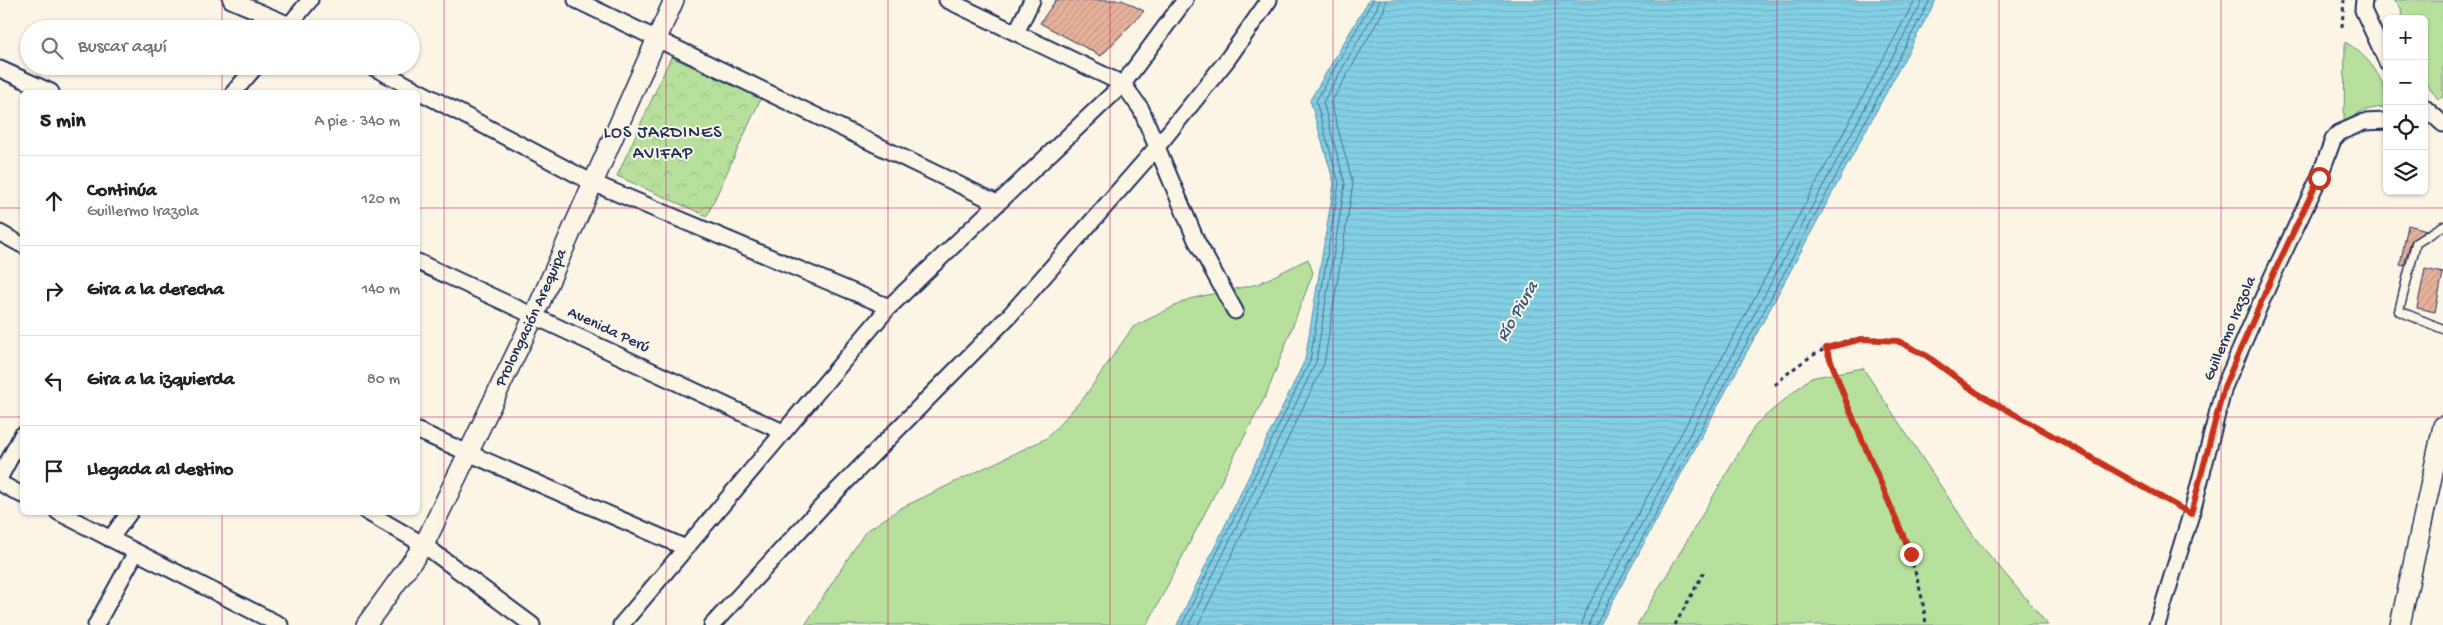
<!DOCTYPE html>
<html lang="es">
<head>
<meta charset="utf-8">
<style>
  body { margin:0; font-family:"Gochi Hand",sans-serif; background:#f6f6f6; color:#222 }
  .controls { position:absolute; right:15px; top:15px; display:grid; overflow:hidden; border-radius:8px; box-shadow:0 1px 4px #0004 }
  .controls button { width:45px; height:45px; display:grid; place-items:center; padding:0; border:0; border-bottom:1px solid #e0e0e0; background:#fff; color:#222; font:25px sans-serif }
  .stop { position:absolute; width:15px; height:15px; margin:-11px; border:4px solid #c8321e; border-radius:50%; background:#fff }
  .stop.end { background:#c8321e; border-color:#fff; box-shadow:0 1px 5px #0008 }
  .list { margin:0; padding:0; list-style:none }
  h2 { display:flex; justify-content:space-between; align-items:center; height:65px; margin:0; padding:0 20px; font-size:21px }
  h2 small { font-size:16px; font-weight:400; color:#767676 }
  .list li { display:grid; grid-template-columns:32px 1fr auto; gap:15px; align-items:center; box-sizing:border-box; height:90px; padding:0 20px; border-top:1px solid #e0e0e0 }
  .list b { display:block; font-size:19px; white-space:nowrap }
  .list p { margin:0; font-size:16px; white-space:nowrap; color:#767676 }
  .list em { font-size:16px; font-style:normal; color:#767676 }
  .icon { flex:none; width:28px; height:28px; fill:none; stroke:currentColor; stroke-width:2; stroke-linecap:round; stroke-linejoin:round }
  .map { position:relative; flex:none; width:2443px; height:625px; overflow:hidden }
  .search { position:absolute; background:#fff; box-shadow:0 1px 4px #0004; left:20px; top:20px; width:400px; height:55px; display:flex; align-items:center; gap:12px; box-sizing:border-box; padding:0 18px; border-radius:28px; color:#767676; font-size:19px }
  .panel { position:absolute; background:#fff; box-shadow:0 1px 4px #0004; left:20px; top:90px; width:400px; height:425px; border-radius:8px }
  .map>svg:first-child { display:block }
</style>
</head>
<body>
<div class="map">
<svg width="2443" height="625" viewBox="0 0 2443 625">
  <defs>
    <pattern id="park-crowns" width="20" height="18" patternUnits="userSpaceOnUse" patternTransform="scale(1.25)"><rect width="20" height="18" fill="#b7e09c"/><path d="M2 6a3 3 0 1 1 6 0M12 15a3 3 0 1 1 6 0" fill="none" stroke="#9dc089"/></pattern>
    <pattern id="water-rules" width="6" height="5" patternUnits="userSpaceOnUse" patternTransform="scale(1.25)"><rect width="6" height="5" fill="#84d0e4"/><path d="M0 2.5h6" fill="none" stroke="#71b3c6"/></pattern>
    <pattern id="building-hatch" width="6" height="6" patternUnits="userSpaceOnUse" patternTransform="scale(1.25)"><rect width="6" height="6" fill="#e7b29a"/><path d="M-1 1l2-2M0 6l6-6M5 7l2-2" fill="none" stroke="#c69987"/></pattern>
  </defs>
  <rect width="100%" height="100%" fill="#fcf5e5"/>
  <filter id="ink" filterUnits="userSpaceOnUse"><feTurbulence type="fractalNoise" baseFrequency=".02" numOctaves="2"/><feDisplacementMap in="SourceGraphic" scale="10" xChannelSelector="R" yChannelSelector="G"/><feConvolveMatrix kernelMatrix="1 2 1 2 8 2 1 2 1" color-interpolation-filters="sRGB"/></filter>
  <g filter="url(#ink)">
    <path fill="#b7e09c" stroke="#69887d" d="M2393 0H2443V97L2438 99 2424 81V19H2402L2401 8Z
      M2345 42C2368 55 2387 80 2387 107 2368 108 2355 111 2344 126Z
      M1308 259 1313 273 1267 393 1147 625H805L865 532 901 508 1047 438 1085 396 1133 327 1189 299 1258 284Z
      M1863 368 1975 538 2048 625H1637L1756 424 1810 378Z"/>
    <path fill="url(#park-crowns)" stroke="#69887d" d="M671 57 761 98 707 216 617 176Z"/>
    <path fill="url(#water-rules)" stroke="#5a90ae" d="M1369 0H1936L1600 625H1177L1305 360 1334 183 1310 100Z"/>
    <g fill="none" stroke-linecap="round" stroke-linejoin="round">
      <path stroke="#456f94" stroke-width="1" d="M1182 625 1310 361 1339 183 1316 101 1373 0
        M1189 625 1316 362 1345 184 1323 102 1377 8 1379 0
        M1198 625 1324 364 1353 184 1331 103 1384 10 1386 0
        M1582 625 1584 614 1915 0
        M1589 625 1591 618 1923 0
        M1596 625 1930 0"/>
    </g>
    <path fill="url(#building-hatch)" stroke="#1b2f5e" d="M1056 0H1122L1144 11 1101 56 1040 23Z
      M2408 225 2427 230 2411 241 2404 266 2400 265Z
      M2425 269 2443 273 2435 312 2417 308Z"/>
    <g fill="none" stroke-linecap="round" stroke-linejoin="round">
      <g stroke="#1b2f5e" stroke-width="11">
        <path id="service" d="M2443 226 2416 243 2399 311 2443 329"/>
      </g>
      <g stroke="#1b2f5e" stroke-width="19">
        <path id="minor" d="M231 0 299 29
          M576 0 997 203
          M947 0 1123 84 1141 109 1196 240 1235 311
          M2364 0 2363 10 2387 62
          M286 29 310 0
          M1016 33 1032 0
          M371 66 593 183 889 307
          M0 69 51 92
          M234 92 256 66
          M2424 107 2443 124
          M0 233 22 245
          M418 262 783 432
          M418 431 686 548
          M0 477 22 435
          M0 483 22 495
          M58 512 280 625
          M367 512 424 545 532 625
          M110 539 130 512
          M96 625 136 552
          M621 625 889 307 1123 84 1185 0
          M712 625 825 503 1010 315 1157 147 1227 60 1269 0
          M2157 625 2193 508 2224 387 2272 277 2319 178 2333 140 2339 133 2364 122 2387 121"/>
      </g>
      <g stroke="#1b2f5e" stroke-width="22">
        <g id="tertiary">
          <path id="s1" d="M366 625 424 545 534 316 674 0"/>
          <path d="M2400 625 2443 426"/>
        </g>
      </g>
      <path stroke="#1b2f5e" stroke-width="3" stroke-dasharray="4 4" stroke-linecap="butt" d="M2342 27 2344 0
        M1827 348C1844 395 1862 441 1882 487 1901 534 1921 574 1926 625
        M1775 385C1803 358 1841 333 1882 339 1921 344 1947 375 1980 394 2045 432 2111 469 2177 506
        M1675 625 1704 572"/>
      <use href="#service" stroke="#fcf5e5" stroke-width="8"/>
      <use href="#minor" stroke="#fcf5e5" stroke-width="15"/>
      <use href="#tertiary" stroke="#fcf5e5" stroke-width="19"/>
    </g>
  </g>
  <g fill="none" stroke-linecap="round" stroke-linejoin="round" filter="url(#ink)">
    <path stroke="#c8321e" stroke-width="6" d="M1911 554 1847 404 1826 348 1862 339 1898 341 1927 356 1977 393 2191 514 2224 387 2272 277 2319 178"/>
  </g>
  <path fill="none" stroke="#c2185b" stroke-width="1" stroke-opacity="0.55" d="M222 0V29M444 0V625M666 0V625M888 0V625M1110 0V625M1333 0V625M1555 0V625M1777 0V625M1999 0V625M2221 0V625M222 66V92M0 208H22M418 208H2443M0 417H22M418 417H2443M222 512V625"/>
  <g text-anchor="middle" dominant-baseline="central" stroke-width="4" stroke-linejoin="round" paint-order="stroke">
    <g font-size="16" fill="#1b2f5e" stroke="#fcf5e5">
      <text stroke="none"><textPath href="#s1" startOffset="350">Prolongación Arequipa</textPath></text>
      <text transform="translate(2231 329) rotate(-67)">Guillermo Irazola</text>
      <text transform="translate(608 331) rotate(25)">Avenida Perú</text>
    </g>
    <g font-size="18" letter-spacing="1" fill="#1b2f5e" stroke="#fcf5e5">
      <text x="663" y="133">LOS JARDINES<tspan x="663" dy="21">AVIFAP</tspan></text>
    </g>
    <g font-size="18" font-style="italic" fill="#355780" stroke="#fcf5e5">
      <text transform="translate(1518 312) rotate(-60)">Río Piura</text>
    </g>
  </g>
</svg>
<div class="controls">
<button>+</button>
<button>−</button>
<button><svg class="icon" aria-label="locate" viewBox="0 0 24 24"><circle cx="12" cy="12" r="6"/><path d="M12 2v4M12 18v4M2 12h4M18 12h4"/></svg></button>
<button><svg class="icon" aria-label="layers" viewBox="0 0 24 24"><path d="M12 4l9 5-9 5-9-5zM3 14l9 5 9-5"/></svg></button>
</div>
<div class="stop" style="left:2319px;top:178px"></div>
<div class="stop end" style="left:1911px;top:554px"></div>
<div class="search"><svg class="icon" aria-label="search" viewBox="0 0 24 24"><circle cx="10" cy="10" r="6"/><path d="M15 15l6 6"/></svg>Buscar aquí</div>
<section class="panel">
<h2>5 min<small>A pie · 340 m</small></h2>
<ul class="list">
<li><svg class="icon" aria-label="ahead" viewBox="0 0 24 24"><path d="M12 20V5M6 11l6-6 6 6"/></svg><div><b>Continúa</b><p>Guillermo Irazola</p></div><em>120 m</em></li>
<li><svg class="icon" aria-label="right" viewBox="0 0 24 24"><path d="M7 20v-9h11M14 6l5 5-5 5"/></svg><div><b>Gira a la derecha</b></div><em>140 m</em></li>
<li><svg class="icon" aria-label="left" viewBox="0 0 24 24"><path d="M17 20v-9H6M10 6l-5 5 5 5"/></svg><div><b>Gira a la izquierda</b></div><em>80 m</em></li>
<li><svg class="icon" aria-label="arrive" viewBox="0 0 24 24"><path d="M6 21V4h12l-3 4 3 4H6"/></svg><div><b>Llegada al destino</b></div></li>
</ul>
</section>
</div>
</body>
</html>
